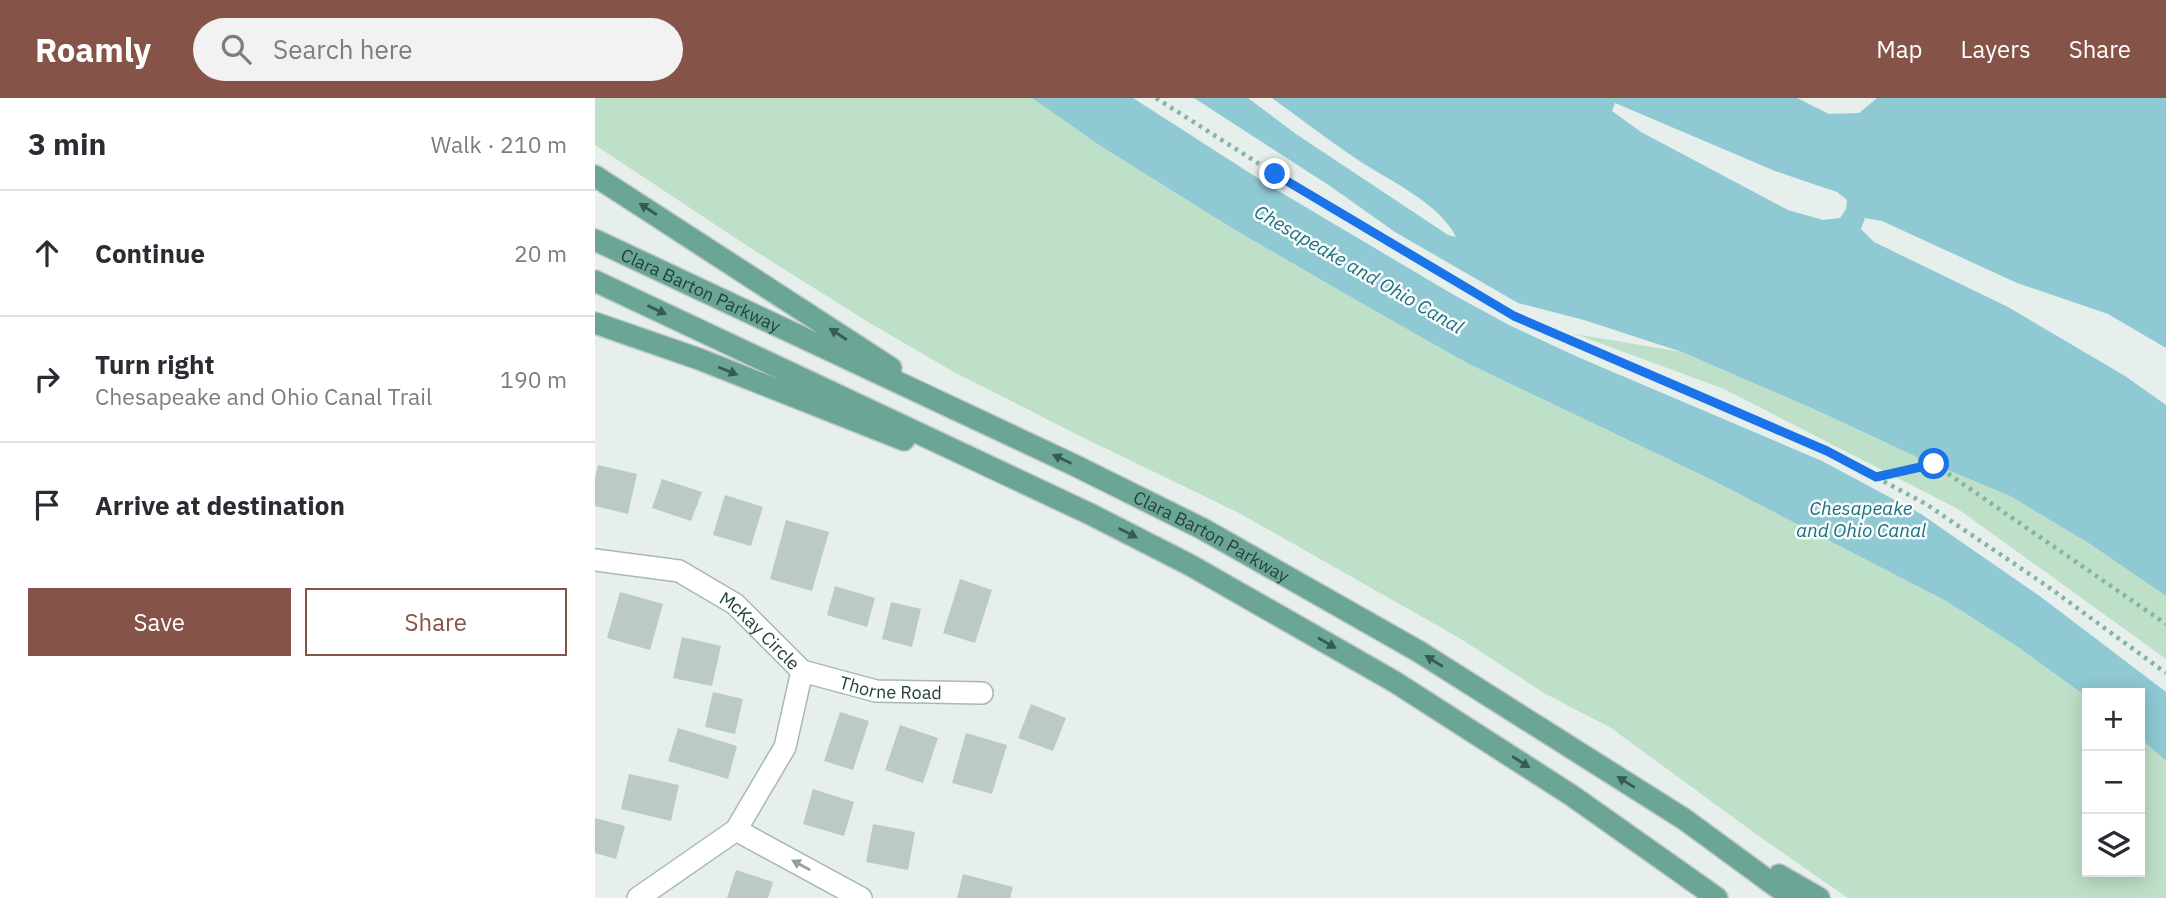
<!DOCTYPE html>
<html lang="en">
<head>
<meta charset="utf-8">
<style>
  body { margin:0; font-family:"IBM Plex Sans",sans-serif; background:#f2f2f3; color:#2b2b33 }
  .controls { position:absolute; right:21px; bottom:21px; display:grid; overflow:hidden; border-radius:0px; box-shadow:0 4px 18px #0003 }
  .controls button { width:63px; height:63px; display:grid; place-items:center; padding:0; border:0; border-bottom:2px solid #e1e1e2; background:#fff; color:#2b2b33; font:35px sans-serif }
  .stop { position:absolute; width:21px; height:21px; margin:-16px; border:5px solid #1a73e8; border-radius:50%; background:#fff }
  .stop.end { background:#1a73e8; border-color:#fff; box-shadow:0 2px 7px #0008 }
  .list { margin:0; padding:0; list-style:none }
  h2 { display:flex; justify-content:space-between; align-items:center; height:91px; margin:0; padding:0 28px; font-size:30px }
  h2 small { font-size:23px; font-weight:400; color:#7c7c81 }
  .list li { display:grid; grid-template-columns:46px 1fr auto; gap:21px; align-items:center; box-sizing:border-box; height:126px; padding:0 28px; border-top:2px solid #e1e1e2 }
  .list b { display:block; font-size:26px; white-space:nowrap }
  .list p { margin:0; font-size:23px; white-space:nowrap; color:#7c7c81 }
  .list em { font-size:23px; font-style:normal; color:#7c7c81 }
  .actions { display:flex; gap:14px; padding:21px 28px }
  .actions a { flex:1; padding:16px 0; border:2px solid #855347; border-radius:0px; text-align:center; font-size:24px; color:#855347 }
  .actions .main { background:#855347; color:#fff }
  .icon { flex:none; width:38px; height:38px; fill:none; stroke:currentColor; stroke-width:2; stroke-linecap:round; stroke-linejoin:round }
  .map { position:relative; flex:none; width:1571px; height:800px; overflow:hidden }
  header { display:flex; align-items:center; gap:42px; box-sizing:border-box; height:98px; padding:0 35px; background:#855347; color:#fff }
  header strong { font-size:33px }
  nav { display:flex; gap:38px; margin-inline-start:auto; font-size:24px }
  .search { width:490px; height:63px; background:#f2f2f3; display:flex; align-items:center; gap:18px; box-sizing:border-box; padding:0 24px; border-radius:38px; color:#7c7c81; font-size:26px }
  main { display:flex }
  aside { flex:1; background:#fff }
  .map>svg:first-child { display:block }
</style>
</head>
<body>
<header>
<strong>Roamly</strong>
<div class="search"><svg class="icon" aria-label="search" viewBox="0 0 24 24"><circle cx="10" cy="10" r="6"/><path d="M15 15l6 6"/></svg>Search here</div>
<nav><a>Map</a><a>Layers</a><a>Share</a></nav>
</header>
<main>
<aside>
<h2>3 min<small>Walk · 210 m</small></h2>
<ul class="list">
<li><svg class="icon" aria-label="ahead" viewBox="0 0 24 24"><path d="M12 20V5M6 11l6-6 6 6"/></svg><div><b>Continue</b></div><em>20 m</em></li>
<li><svg class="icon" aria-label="right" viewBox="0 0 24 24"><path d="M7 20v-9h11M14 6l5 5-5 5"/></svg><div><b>Turn right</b><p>Chesapeake and Ohio Canal Trail</p></div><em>190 m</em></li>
<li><svg class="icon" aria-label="arrive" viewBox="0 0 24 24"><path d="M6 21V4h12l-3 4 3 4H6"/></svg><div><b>Arrive at destination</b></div></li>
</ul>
<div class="actions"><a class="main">Save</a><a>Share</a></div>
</aside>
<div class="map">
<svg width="1571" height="800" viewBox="0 0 1571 800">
  <rect width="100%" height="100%" fill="#e6efeb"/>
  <path fill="#bfe0c8" d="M0 0H437L504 47 640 132 775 210 872 265 1117 382 1351 503 1423 549 1492 599V774H1545V640L1571 663V800H1253L1165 739 1016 630 949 595 866 541 644 415 489 340 359 274 273 224 157 151 0 47Z
    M980 236 1087 254 1221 312 1326 361 1415 398 1495 446 1571 498V561L1363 411 1129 291Z"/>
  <path fill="#8ec9d4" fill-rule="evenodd" d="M437 0H538L675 88 859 197 914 227 985 260 1227 363 1326 416 1446 499 1571 594V663L1545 640V595H1492V599L1423 549 1351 503 1117 382 872 265 775 210 640 132 504 47Z
    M599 0H653L701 36 853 137 861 139C845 105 791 81 760 60 732 41 705 20 677 0H1202L1234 16 1264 15 1282 0H1571V250L1513 216 1422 185 1287 123 1270 120 1266 131 1279 144 1413 209 1530 278 1571 307V498L1495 446 1415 398 1326 361 1221 312 1087 254 989 222 923 205 800 134 735 88ZM1020 5 1180 73 1242 94 1252 102 1251 111 1245 120 1228 122 1193 112 1046 34 1017 13Z"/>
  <path fill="#bbcac4" d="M3 367 42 376 33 416 0 408V380Z
    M67 381 107 394 96 423 57 410Z
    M130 397 168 409 156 448 118 437Z
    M191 422 234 434 217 493 175 481Z
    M365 481 397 492 380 545 348 535Z
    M240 488 280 500 272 529 232 517Z
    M25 494 68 506 55 552 12 540Z
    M296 504 326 511 317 549 287 541Z
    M87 539 126 548 117 588 78 580Z
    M118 594 148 601 140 636 110 629Z
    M436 606 471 620 458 653 423 640Z
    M245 614 274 623 258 672 229 663Z
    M305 627 343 640 328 685 290 672Z
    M83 630 142 648 133 681 73 663Z
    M371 635 412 647 397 696 357 685Z
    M34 676 84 687 76 723 26 711Z
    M218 691 259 704 249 738 208 726Z
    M0 720 30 728 21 761 0 755Z
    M278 726 320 734 313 772 271 764Z
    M141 772 178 784 173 800H132Z
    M368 776 418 789 415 800H362Z"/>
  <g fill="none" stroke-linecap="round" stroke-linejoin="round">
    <g stroke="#a8b8b2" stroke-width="24">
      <g id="street">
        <path id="s1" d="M0 462 84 473 140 506 207 573 190 649 141 732 43 800"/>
        <path id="s2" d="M207 573 281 593 387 595"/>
        <path d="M141 732 266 800"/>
      </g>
    </g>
    <g stroke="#c2cac8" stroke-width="24">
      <g id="primary">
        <path d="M0 78 296 270"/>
        <path id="s3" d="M0 142 479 367 608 431 823 553 1089 721 1197 800"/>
        <path d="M0 183 495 416 595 467 800 584 976 697 1122 800"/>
        <path d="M0 225 104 261 309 342"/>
        <path d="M1184 777 1224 800"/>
      </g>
    </g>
    <path stroke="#86b3a5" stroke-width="4.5" stroke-dasharray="3.5 5" stroke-linecap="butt" d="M561 0 680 76 919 218 1232 353 1331 406 1452 488 1571 575
      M1281 379 1339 366 1571 526"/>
    <use href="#street" stroke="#fff" stroke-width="21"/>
    <use href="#primary" stroke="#6aa596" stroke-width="21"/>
  </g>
  <defs><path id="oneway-solid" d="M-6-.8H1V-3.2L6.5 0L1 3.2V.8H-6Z" transform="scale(1.75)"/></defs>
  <g fill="#365b51">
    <use href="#oneway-solid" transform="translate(53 111) rotate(-147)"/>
    <use href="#oneway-solid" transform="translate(62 212) rotate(25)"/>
    <use href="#oneway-solid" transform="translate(243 236) rotate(-147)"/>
    <use href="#oneway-solid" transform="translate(133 273) rotate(22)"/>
    <use href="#oneway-solid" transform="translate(467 361) rotate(-155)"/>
    <use href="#oneway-solid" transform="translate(533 435) rotate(27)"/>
    <use href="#oneway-solid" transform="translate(732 545) rotate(30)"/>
    <use href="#oneway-solid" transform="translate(839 563) rotate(-148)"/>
    <use href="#oneway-solid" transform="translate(926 664) rotate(33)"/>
    <use href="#oneway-solid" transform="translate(1031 684) rotate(-148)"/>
  </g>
  <use fill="#92a09c" href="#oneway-solid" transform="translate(206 767) rotate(-152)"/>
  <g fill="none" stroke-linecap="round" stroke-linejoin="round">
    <path stroke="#1a73e8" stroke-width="9" d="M680 76 919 218 1232 353 1281 379 1339 366"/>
  </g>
  <g text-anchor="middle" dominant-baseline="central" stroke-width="5" stroke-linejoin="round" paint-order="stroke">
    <g font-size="18" fill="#24423a" stroke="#f7fbf9">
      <text stroke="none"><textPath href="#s3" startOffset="117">Clara Barton Parkway</textPath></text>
      <text stroke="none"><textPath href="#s3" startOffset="684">Clara Barton Parkway</textPath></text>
      <text stroke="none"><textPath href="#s1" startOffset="186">McKay Circle</textPath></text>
      <text stroke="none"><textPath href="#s2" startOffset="91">Thorne Road</textPath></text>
    </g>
    <g font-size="19" font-style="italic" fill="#1c6f80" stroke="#f7fbf9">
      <text transform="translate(764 171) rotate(30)">Chesapeake and Ohio Canal</text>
      <text x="1266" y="410">Chesapeake<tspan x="1266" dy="22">and Ohio Canal</tspan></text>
    </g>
  </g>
</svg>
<div class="controls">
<button>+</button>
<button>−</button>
<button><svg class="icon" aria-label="layers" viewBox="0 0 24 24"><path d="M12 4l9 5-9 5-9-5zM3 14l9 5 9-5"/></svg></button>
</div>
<div class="stop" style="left:1339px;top:366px"></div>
<div class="stop end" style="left:680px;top:76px"></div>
</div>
</main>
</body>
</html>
